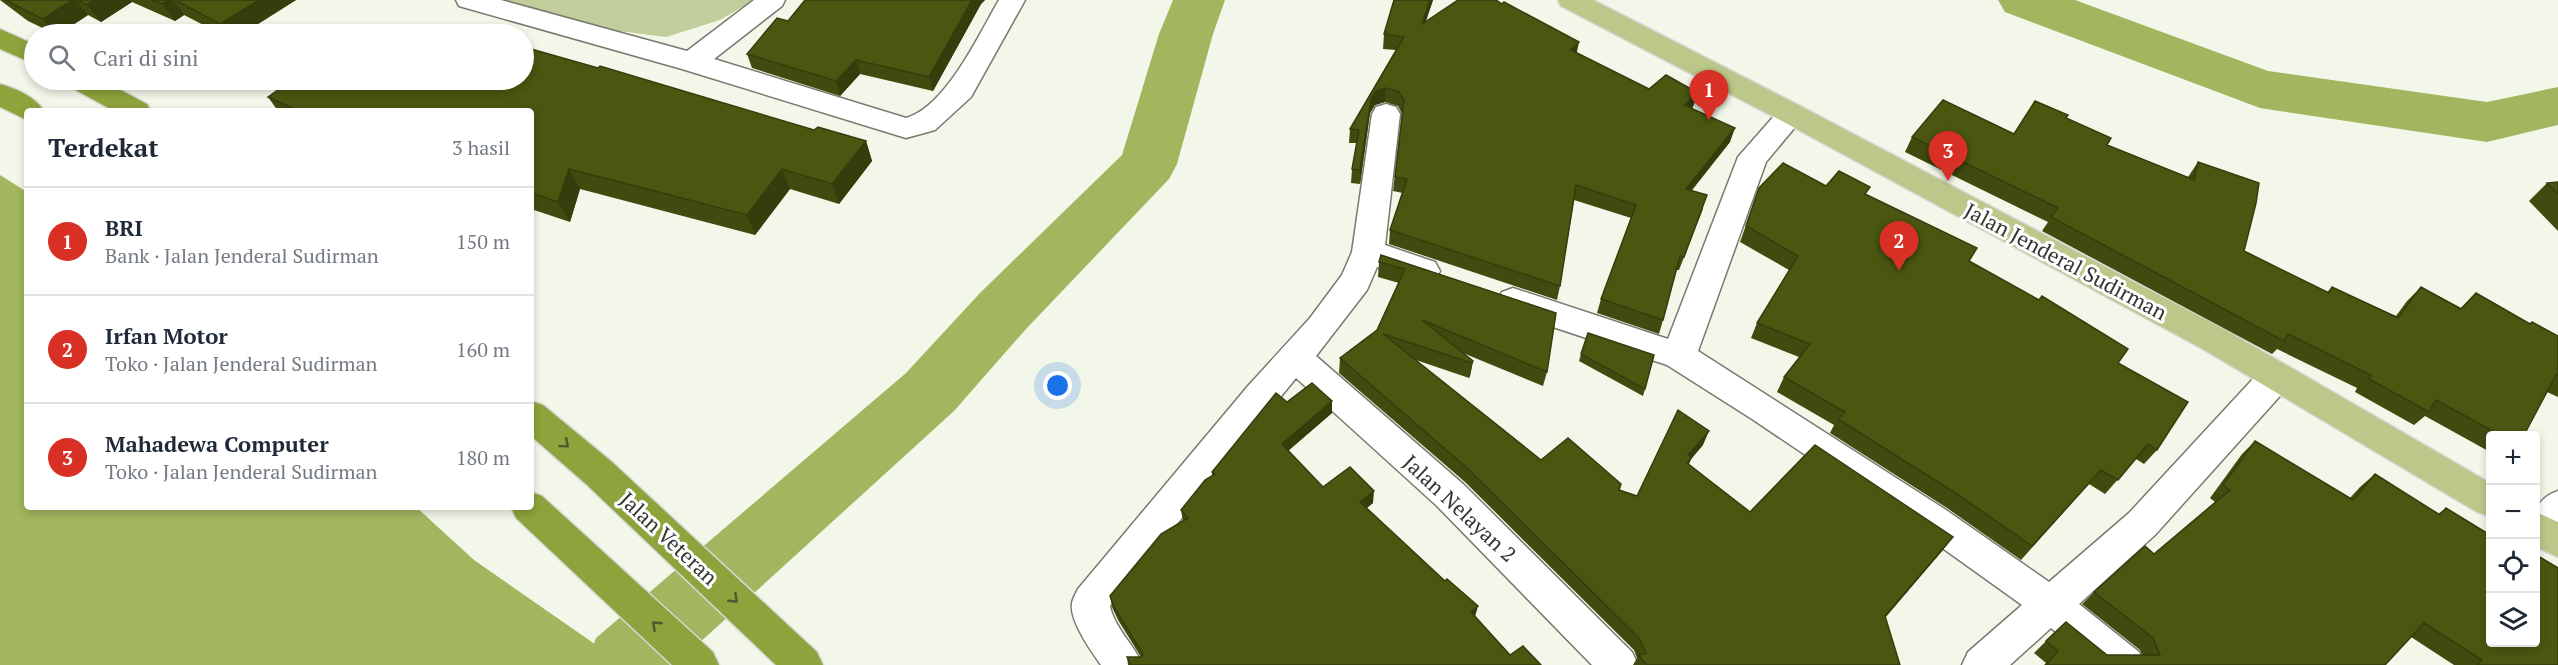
<!DOCTYPE html>
<html lang="id">
<head>
<meta charset="utf-8">
<style>
  body { margin:0; font-family:"PT Serif",serif; background:#f2f2f3; color:#1f2937 }
  .controls { position:absolute; right:18px; bottom:18px; display:grid; overflow:hidden; border-radius:6px; box-shadow:0 3px 9px #0003 }
  .controls button { width:54px; height:54px; display:grid; place-items:center; padding:0; border:0; border-bottom:2px solid #e0e1e3; background:#fff; color:#1f2937; font:30px sans-serif }
  .you { position:absolute; left:1058px; top:386px; width:21px; height:21px; margin:-15px; border:4px solid #fff; border-radius:50%; background:#1a73e8; box-shadow:0 0 0 9px #1a73e833 }
  .badge { display:grid; place-items:center; width:39px; height:39px; border-radius:50%; background:#d93025; color:#fff; font-size:20px; font-weight:700 }
  .pin { position:absolute; translate:-50% -50px; filter:drop-shadow(0 2px 3px #0008) }
  .pin::after { content:''; position:absolute; top:32px; width:21px; height:18px; background:inherit; clip-path:polygon(0 0,100% 0,50% 100%) }
  .list { margin:0; padding:0; list-style:none }
  h2 { display:flex; justify-content:space-between; align-items:center; height:78px; margin:0; padding:0 24px; font-size:26px }
  h2 small { font-size:20px; font-weight:400; color:#747a83 }
  .list li { display:grid; grid-template-columns:39px 1fr auto; gap:18px; align-items:center; box-sizing:border-box; height:108px; padding:0 24px; border-top:2px solid #e0e1e3 }
  .list b { display:block; font-size:22px; white-space:nowrap }
  .list p { margin:0; font-size:20px; white-space:nowrap; color:#747a83 }
  .list em { font-size:20px; font-style:normal; color:#747a83 }
  .icon { flex:none; width:33px; height:33px; fill:none; stroke:currentColor; stroke-width:2; stroke-linecap:round; stroke-linejoin:round }
  .map { position:relative; flex:none; width:2558px; height:665px; overflow:hidden }
  .search { position:absolute; background:#fff; box-shadow:0 3px 9px #0003; left:24px; top:24px; width:510px; height:66px; display:flex; align-items:center; gap:15px; box-sizing:border-box; padding:0 21px; border-radius:33px; color:#747a83; font-size:22px }
  .panel { position:absolute; background:#fff; box-shadow:0 3px 9px #0003; left:24px; top:108px; width:510px; height:402px; border-radius:6px }
  .map>svg:first-child { display:block }
</style>
</head>
<body>
<div class="map">
<svg width="2558" height="665" viewBox="0 0 2558 665">
  <rect width="100%" height="100%" fill="#f3f7e9"/>
  <path fill="#c1ce9b" d="M496 0H754L720 20 666 37 588 27Z"/>
  <path fill="#a2b65f" d="M0 175 27 192V507H416L474 560 625 665H0Z"/>
  <g fill="none" stroke-linecap="round" stroke-linejoin="round">
    <path fill="#a2b65f" fill-rule="evenodd" d="M1173 0H1225L1213 34 1177 164 1169 179 1026 329 954 411 675 665H586L596 638 906 373 980 293 1122 155 1159 34Z
      M1998 0H2075L2268 71 2487 102 2558 87V125L2487 142 2260 108 2005 12Z"/>
    <g stroke="#777a6e" stroke-width="3">
      <path id="minor" d="M456 0H501L687 51 754 0H785L782 6 714 59 906 118C946 107 979 34 999 0H1025L971 97 935 130 906 138 682 69 459 6Z
        M1386 104 1396 107 1400 114 1385 245 1435 262 1440 271 1435 280 1424 283 1377 267 1367 290 1316 356 1463 484 1632 652 1638 665H1592L1437 506 1296 378 1110 606C1114 627 1134 645 1143 665H1101C1091 651 1069 620 1072 603 1073 598 1076 593 1078 589L1248 386 1310 318 1342 275 1352 252 1372 114 1376 107Z
        M1792 104 1802 107 1806 114 1766 162 1698 351 1946 510 2049 582 2129 513 2264 367 2276 363 2288 367 2293 377 2288 387 2155 535 2079 604 2139 652 2145 665H2096L2051 628 2010 665H1962L1968 652 2022 605 1920 532 1752 419 1667 365 1502 310 1497 301 1502 292 1513 288 1668 339 1738 157 1782 107Z
        M2558 491V537C2553 544 2544 548 2536 545 2536 519 2530 501 2558 491Z"/>
    </g>
    <g stroke="#d6d7d6" stroke-width="3">
      <path id="major" d="M1558 0H1593L1802 107 2227 331 2490 483V516L2477 512 2203 349 1782 121 1561 6Z
        M2536 512 2558 522V557L2536 547Z"/>
    </g>
    <g stroke="#d6d7d6" stroke-width="3">
      <path id="highway" d="M0 29 34 44V64L0 49Z
        M66 80H102L147 104 151 111H114L70 87Z
        M0 84C15 88 36 97 44 111H27V120L0 107Z
        M531 401 543 405 612 462 817 652 823 665H776L586 484 531 436Z
        M531 492 542 496 713 652 719 665H672L516 518 511 507H531Z"/>
    </g>
    <use href="#minor" fill="#fff" fill-rule="evenodd"/>
    <use href="#major" fill="#bbc889" fill-rule="evenodd"/>
    <use href="#highway" fill="#8da33b" fill-rule="evenodd"/>
  </g>
  <path fill="#404b0f" d="M0 0H296L242 34H221L184 15 175 21 132 2 101 22 88 15 59 34H55L28 21Z
    M805 0H985L981 4 933 91 860 74 840 96 752 68 747 54 788 21Z
    M1394 0H1433L1426 21 1577 53 1649 89 1693 107 1692 108 1730 142 1691 190 1703 209 1679 270H1676L1663 320 1659 334 1597 313 1601 299 1631 218 1574 200 1560 286 1557 300 1389 244 1390 230 1403 193 1393 191 1402 114 1398 106 1385 102 1375 105 1370 113 1360 184 1351 183 1352 169 1357 143H1349L1350 129 1396 50 1383 49 1384 34Z
    M524 47 598 68 600 66 814 130 818 127 866 141 872 161 839 204 790 189 755 235 580 189 570 222 531 209V111H278L268 97 292 80H524Z
    M2066 118 2107 145 2188 177 2198 162 2244 251 2327 292 2332 287 2396 316 2407 301 2421 287 2461 308 2476 293 2530 324 2532 322 2558 336V397L2547 392 2524 435H2490V452L2425 416 2414 425 2355 392 2357 388 2277 349 2272 354 2042 231 2048 222 1905 152 1912 137 2014 134Z
    M2558 182V231L2529 201 2547 183Z
    M1826 186 1866 195 1970 261 2118 363 2157 450 2144 464 2136 459 2105 494 2089 484 2021 560 1947 508 1830 433 1834 425 1777 392 1784 377 1799 357 1751 338 1757 323 1789 270 1740 242 1759 188Z
    M1381 255 1556 313 1547 372 1543 386 1463 353 1473 361 1470 376 1469 378 1416 360 1541 460 1637 496 1703 445 1691 459 1689 464 1750 512 1953 537 1942 551 1885 618 1900 665H1633L1637 658 1634 650 1465 482 1339 373 1340 358 1377 330 1399 283 1378 277 1379 262Z
    M1581 354 1645 389 1643 396 1579 361Z
    M1332 401V413L1288 451 1323 487 1373 503 1367 508 1475 617 1510 655 1541 665H1128L1127 657H1141L1118 620 1112 607 1110 596 1183 522 1181 510 1212 476V472L1287 402Z
    M2255 441 2350 498 2360 487 2375 474 2438 514 2446 508 2558 665H2454L2411 637 2385 665H2044L2046 663 2034 653 2046 641 2107 655H2142L2140 650 2082 604 2094 592 2154 554 2215 502 2210 498 2242 454Z"/>
  <path fill="#343d0c" d="M72 0H76L88 15 59 34H56L43 19Z
    M95 0H130L132 2 101 22 87 5Z
    M169 0H173L184 15 175 21 162 4Z
    M259 0H296L242 34H227L220 24Z
    M972 0H985L981 4 933 91 929 77Z
    M1430 0H1433L1420 38 1422 24Z
    M1579 42 1576 56 1571 50Z
    M856 60 860 74 840 96 836 81Z
    M1386 88 1385 102 1375 105 1370 113 1360 184V170L1371 99 1376 91Z
    M1698 93 1693 107 1680 119 1684 105Z
    M1735 128 1730 142 1682 203 1686 189Z
    M866 141 872 161 839 204 832 184Z
    M569 169 580 189 570 222 558 202Z
    M782 169 790 189 755 235 747 215Z
    M1473 361 1470 376 1469 378 1472 363Z
    M1332 401V413L1282 456V444Z
    M1709 431 1703 445 1691 459 1686 471 1688 455Z
    M1374 491 1373 503 1359 513 1360 502Z
    M1953 537 1942 551 1875 629 1885 616Z
    M1478 606 1475 617 1471 612Z"/>
  <path fill="#4a5711" stroke="#343d0c" stroke-width="1.5" d="M7 0H72L43 19 13 4Z
    M77 0H95L87 5Z
    M152 0H169L162 4Z
    M175 0H259L220 24Z
    M805 0H972L929 77 856 60 836 81 747 54 777 18 788 21Z
    M1394 0H1430L1422 24 1458 0H1496L1502 4 1504 2 1579 42 1571 50 1649 89 1666 75 1698 93 1684 105 1735 128 1686 189 1707 195 1684 257 1680 256 1663 320 1601 299 1636 205 1576 185 1560 286 1390 230 1407 179 1395 177 1404 100 1399 92 1386 88 1376 91 1371 99 1360 170 1352 169 1359 130 1350 129 1404 37 1384 34Z
    M443 27 463 34H433Z
    M524 47 598 68 600 66 814 130 818 127 866 141 832 184 782 169 747 215 569 169 558 202 531 193V111H299L268 97 292 80H524Z
    M1943 100 2014 134 2035 101 2068 115 2066 118 2111 138 2107 145 2194 180 2198 162 2259 183 2256 203 2244 251 2329 293 2332 287 2398 318 2421 287 2461 309 2476 293 2530 324 2532 322 2558 336V376L2556 375 2524 435H2500L2436 400 2429 412 2369 379 2371 375 2288 334 2284 341 2051 217 2058 208 1912 137Z
    M1783 163 1826 186 1839 171 1870 187 1865 194 1977 248 1969 261 2039 300 2042 296 2128 349 2118 363 2188 402 2157 450 2148 444 2118 480 2101 470 2032 546 1957 494 1838 419 1845 412 1784 377 1810 344 1757 323 1798 256 1746 226 1759 188Z
    M2558 182V194L2547 183Z
    M1381 255 1556 313 1547 372 1422 320 1473 361 1472 363 1383 334 1541 460 1568 438 1621 484 1619 490 1637 496 1678 410 1709 431 1688 455 1692 457 1687 463 1750 512 1815 445 1953 537 1885 616 1900 665H1647L1638 655 1646 653 1639 638 1467 468 1340 358 1377 330 1405 269 1379 262Z
    M1588 333 1654 355 1645 389 1581 354Z
    M1312 383 1332 401 1282 444 1323 487 1350 467 1374 491 1360 502 1445 581 1447 579 1478 606 1471 612 1510 655 1523 646 1541 665H1131L1127 657H1141L1143 654 1115 609 1110 596 1161 534 1188 518 1181 510 1205 480 1215 474 1212 472 1276 393 1287 402Z
    M2255 441 2353 500 2375 474 2440 515 2446 508 2490 535V642H2535V554L2558 568V665H2477L2482 660 2424 623 2385 665H2046L2058 651 2046 641 2066 622 2107 655H2160L2153 638 2094 592 2145 546 2154 554 2230 490 2223 485Z"/>
  <defs><path id="oneway-chevron" d="M-2-3.5L2.5 0L-2 3.5" fill="none" stroke-width="1.6" stroke-linecap="round" stroke-linejoin="round" transform="scale(1.5)"/></defs>
  <g stroke="#4f5733">
    <use href="#oneway-chevron" transform="translate(565 444) rotate(40)"/>
    <use href="#oneway-chevron" transform="translate(734 599) rotate(43)"/>
    <use href="#oneway-chevron" transform="translate(656 625) rotate(-137)"/>
  </g>
  <g text-anchor="middle" dominant-baseline="central" stroke-width="6" stroke-linejoin="round" paint-order="stroke">
    <g font-size="21" fill="#343630" stroke="#fff">
      <text transform="translate(2066 261) rotate(28)">Jalan Jenderal Sudirman</text>
      <text transform="translate(1460 508) rotate(43)">Jalan Nelayan 2</text>
      <text transform="translate(669 538) rotate(43)">Jalan Veteran</text>
    </g>
  </g>
</svg>
<div class="controls">
<button>+</button>
<button>−</button>
<button><svg class="icon" aria-label="locate" viewBox="0 0 24 24"><circle cx="12" cy="12" r="6"/><path d="M12 2v4M12 18v4M2 12h4M18 12h4"/></svg></button>
<button><svg class="icon" aria-label="layers" viewBox="0 0 24 24"><path d="M12 4l9 5-9 5-9-5zM3 14l9 5 9-5"/></svg></button>
</div>
<div class="you"></div>
<div class="pin badge" style="left:1709px;top:120px">1</div>
<div class="pin badge" style="left:1899px;top:271px">2</div>
<div class="pin badge" style="left:1948px;top:181px">3</div>
<div class="search"><svg class="icon" aria-label="search" viewBox="0 0 24 24"><circle cx="10" cy="10" r="6"/><path d="M15 15l6 6"/></svg>Cari di sini</div>
<section class="panel">
<h2>Terdekat<small>3 hasil</small></h2>
<ul class="list">
<li><span class="badge">1</span><div><b>BRI</b><p>Bank · Jalan Jenderal Sudirman</p></div><em>150 m</em></li>
<li><span class="badge">2</span><div><b>Irfan Motor</b><p>Toko · Jalan Jenderal Sudirman</p></div><em>160 m</em></li>
<li><span class="badge">3</span><div><b>Mahadewa Computer</b><p>Toko · Jalan Jenderal Sudirman</p></div><em>180 m</em></li>
</ul>
</section>
</div>
</body>
</html>
